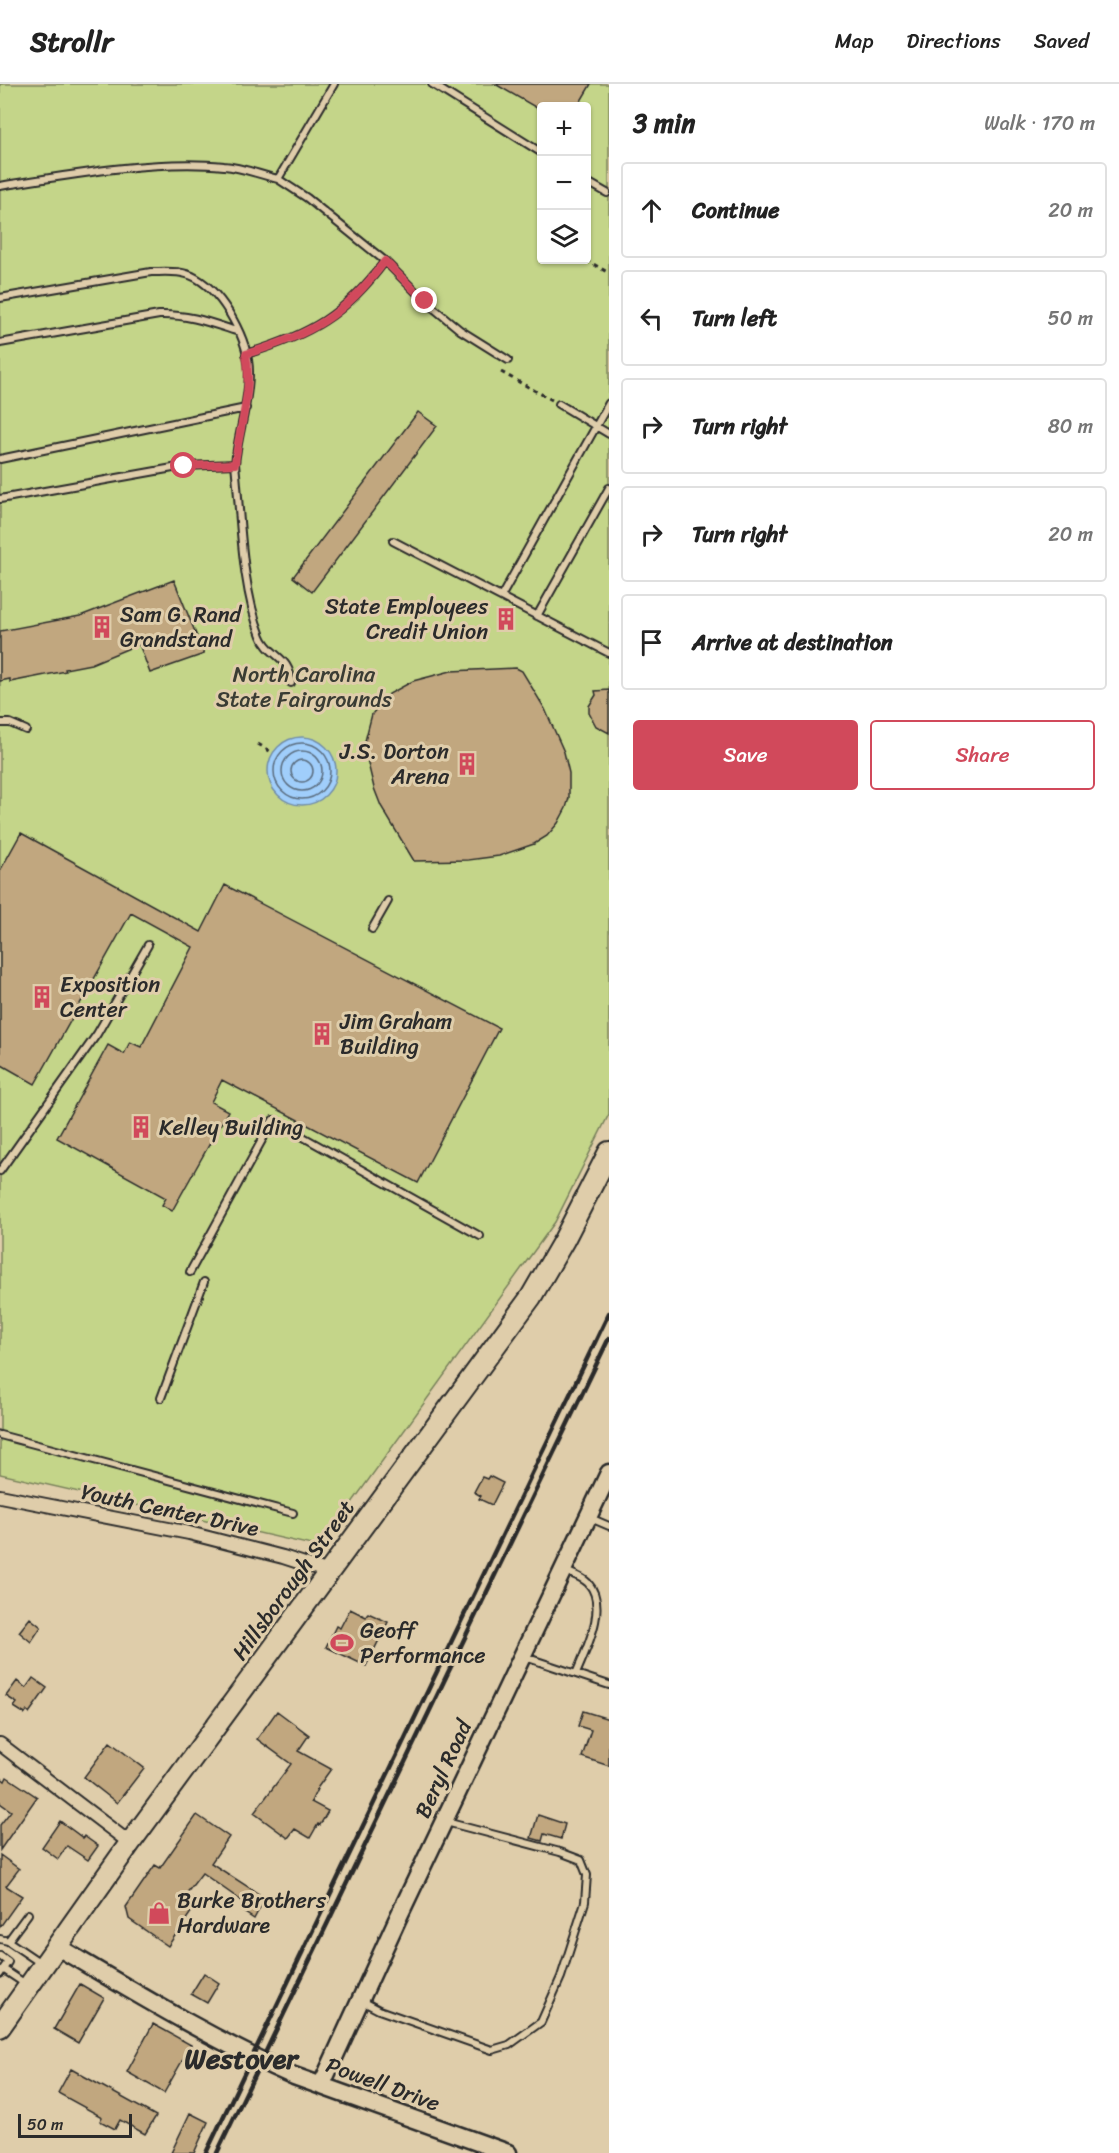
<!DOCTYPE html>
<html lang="en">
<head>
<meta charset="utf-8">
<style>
  body { margin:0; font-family:Sriracha,sans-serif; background:#f6f6f6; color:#222 }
  .controls { position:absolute; right:18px; top:18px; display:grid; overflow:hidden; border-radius:6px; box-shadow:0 2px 4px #0004 }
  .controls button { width:54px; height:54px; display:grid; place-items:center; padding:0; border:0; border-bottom:2px solid #e0e0e0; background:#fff; color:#222; font:30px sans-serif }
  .scale { position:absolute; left:18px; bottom:15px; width:114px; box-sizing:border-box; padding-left:6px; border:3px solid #2b2b2b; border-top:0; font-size:16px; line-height:21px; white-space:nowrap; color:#2b2b2b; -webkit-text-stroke:4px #dfcdaa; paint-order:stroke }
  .stop { position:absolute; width:18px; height:18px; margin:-14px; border:4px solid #d1495b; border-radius:50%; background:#fff }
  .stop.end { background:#d1495b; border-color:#fff; box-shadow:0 2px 6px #0008 }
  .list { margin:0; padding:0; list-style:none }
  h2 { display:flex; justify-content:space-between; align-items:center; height:78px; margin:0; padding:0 24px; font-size:26px }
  h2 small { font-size:20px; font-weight:400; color:#767676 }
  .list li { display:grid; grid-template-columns:39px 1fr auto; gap:18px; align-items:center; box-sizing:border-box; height:96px; margin:0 12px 12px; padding:0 12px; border:2px solid #e0e0e0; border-radius:6px }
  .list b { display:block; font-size:22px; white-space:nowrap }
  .list em { font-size:20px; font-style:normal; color:#767676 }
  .actions { display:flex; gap:12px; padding:18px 24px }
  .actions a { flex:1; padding:14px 0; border:2px solid #d1495b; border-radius:6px; text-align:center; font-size:21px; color:#d1495b }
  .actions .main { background:#d1495b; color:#fff }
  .icon { flex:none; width:33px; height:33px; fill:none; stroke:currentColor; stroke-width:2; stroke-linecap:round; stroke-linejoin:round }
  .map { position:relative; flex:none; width:609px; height:2069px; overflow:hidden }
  header { display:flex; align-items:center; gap:36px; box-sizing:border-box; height:84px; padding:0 30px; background:#fff; border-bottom:2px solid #e0e0e0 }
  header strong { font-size:28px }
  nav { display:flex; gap:33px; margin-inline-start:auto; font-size:21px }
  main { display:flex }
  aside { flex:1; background:#fff }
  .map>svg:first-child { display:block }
</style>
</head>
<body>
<header>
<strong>Strollr</strong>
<nav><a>Map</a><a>Directions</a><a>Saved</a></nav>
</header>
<main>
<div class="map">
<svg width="609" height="2069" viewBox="0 0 609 2069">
  <rect width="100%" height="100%" fill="#dfcdaa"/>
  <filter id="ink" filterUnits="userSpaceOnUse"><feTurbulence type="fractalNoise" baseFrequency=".0167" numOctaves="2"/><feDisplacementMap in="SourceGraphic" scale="12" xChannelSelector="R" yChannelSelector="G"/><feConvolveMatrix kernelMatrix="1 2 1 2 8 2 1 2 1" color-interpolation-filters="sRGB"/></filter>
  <g filter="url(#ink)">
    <path fill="#c4d589" stroke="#78805a" stroke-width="1.5" fill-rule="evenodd" d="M0 0H609V1030L555 1138 320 1463 0 1390ZM542 22H586V176H542Z"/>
    <path fill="#a0cefb" stroke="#718da8" stroke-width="1.5" d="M268 687a34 34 0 1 1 68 0a34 34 0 1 1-68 0Z"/>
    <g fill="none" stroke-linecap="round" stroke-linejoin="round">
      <path stroke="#5a6c7e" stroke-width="1.5" d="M274 687a28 28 0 1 1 56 0a28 28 0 1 1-56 0Z
        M282 687a20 20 0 1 1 40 0a20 20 0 1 1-40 0Z
        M291 687a11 11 0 1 1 22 0a11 11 0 1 1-22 0Z"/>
    </g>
    <path fill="#c1a77f" stroke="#2b2b2b" stroke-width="1.5" d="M495 0H591L578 22H542V27Z
      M418 328 437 342 312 508 293 493Z
      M174 496 204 570 150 589 139 560 91 580 65 585 66 587 10 598V595L0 597V547L80 532Z
      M516 584 522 587 545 625 564 668 569 689V714L566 724 558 739 547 752 534 760 499 772 468 776 414 777 381 722 374 704 366 671 365 657 372 630 389 610 413 597 451 587Z
      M609 606V649L596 642 589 629V622L596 611 595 607Z
      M21 749 201 848 225 801 499 944 418 1099 222 996 211 1018 228 1027 172 1127 162 1121 166 1114 57 1054 108 961 124 970 130 958 141 963 193 863 131 829 35 1000 0 980V787Z
      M489 1392 503 1399 492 1421 479 1415 481 1412 474 1408 482 1393 487 1395Z
      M350 1525 366 1533 368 1529 388 1538 366 1582 326 1563 336 1542 340 1544Z
      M30 1534 41 1543 31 1558 19 1548Z
      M33 1594 47 1604 29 1629 27 1627 25 1630 14 1623 17 1619 6 1612 17 1597 26 1604Z
      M277 1627 309 1651 298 1667 331 1685 318 1703 311 1718 328 1727 320 1741 318 1740 310 1754 295 1745 288 1754 254 1729 291 1680 257 1655Z
      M583 1627 609 1635V1682L582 1673 591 1646 578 1642Z
      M110 1658 144 1684 117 1719 84 1693Z
      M0 1693 5 1697 7 1693 37 1713 0 1766V1741L11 1727 0 1719Z
      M197 1731 229 1753 211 1779 265 1814 254 1835 242 1827 246 1820 202 1789 186 1810 198 1818 168 1862 129 1835 126 1823 155 1781 160 1784Z
      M538 1731 565 1740 561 1755 544 1750 542 1757 531 1754Z
      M60 1737 83 1754 84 1752 98 1762 88 1776 67 1762 58 1775 42 1763Z
      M0 1771 19 1785 6 1802 22 1812 0 1843Z
      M204 1889 219 1899 207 1919 191 1910Z
      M80 1900 104 1914 78 1959 54 1945Z
      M153 1940 191 1961 164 2009 127 1988Z
      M71 1985 156 2032 145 2050 120 2036 115 2045 100 2037 102 2033 58 2009Z
      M190 2029 208 2038 194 2069H171Z"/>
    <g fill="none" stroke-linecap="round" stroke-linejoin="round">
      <g stroke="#2b2b2b" stroke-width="10">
        <path id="lane" d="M334 0 278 95 307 114 385 177 425 217 460 246 508 276
          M432 0 542 69
          M586 97 607 109
          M0 102C68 91 156 75 224 82 242 83 260 91 278 95
          M0 214 151 188C166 188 182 186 196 194 224 210 249 257 249 288 249 320 238 348 235 380L184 382 0 415
          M0 259 159 231C189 230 211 239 239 248
          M246 270C310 251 345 231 385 177
          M559 320 609 350
          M0 375 246 324
          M235 380C241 434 241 502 261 552 269 573 291 572 291 599
          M393 457 609 569
          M501 513 609 319
          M537 532 609 404
          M0 639H10L26 646
          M372 845 388 817
          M0 1087 97 950 148 861
          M190 1188 273 1036 480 1152
          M161 1314 204 1198
          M0 1351 293 1429
          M588 1433 609 1442
          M563 1486C571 1490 581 1492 588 1499 609 1522 586 1565 576 1590
          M525 1573 609 1601
          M0 1855 8 1857 42 1880
          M8 1857 28 1830
          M0 1872 8 1878 3 1885
          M0 1890 3 1885 27 1901
          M360 1916 379 1926 492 1966 509 1961 541 1938 561 1893 585 1818 587 1791 581 1776 560 1768 446 1738"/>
      </g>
      <g stroke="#2b2b2b" stroke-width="16">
        <path id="street" d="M0 1412 189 1449 283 1473 329 1488
          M0 1660 130 1759"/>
      </g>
      <g stroke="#2b2b2b" stroke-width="21">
        <path id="secondary" d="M56 1862C134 1908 211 1955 294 1992L508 2069
          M321 2002 397 1836 609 1389"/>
      </g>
      <g stroke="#2b2b2b" stroke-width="24">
        <path id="primary" d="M0 1943 130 1759 531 1213 564 1156 609 1068"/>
      </g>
      <path stroke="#2b2b2b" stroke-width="3" stroke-dasharray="4.5 4.5" stroke-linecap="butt" d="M586 176 609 189
        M501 288 552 316
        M258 660 273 669"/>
      <use href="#lane" stroke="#dfcdaa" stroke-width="6"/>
      <use href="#street" stroke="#dfcdaa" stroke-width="12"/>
      <use href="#secondary" stroke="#dfcdaa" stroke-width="16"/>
      <use href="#primary" stroke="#dfcdaa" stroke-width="20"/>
      <path stroke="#2b2b2b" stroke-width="4.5" d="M206 2069 609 1229
        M217 2069 609 1254"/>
    </g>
  </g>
  <g fill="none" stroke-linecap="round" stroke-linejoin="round" filter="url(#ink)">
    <path stroke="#d1495b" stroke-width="8" d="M184 382 235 380C239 343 253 308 246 270 311 251 345 231 385 177L425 217"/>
  </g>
  <defs>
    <g id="building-bare" transform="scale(1.8)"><path d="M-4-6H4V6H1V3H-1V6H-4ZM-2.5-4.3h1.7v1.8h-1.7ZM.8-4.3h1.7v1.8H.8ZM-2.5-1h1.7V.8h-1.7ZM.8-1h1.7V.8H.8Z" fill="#d1495b" stroke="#dfcdaa" stroke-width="2.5" paint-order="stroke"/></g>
    <g id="stadium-bare" transform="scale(1.8)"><path d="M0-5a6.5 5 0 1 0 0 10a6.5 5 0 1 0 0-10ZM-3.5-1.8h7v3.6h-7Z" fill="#d1495b" stroke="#dfcdaa" stroke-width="2.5" paint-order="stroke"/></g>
    <g id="shop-bare" transform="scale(1.8)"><path d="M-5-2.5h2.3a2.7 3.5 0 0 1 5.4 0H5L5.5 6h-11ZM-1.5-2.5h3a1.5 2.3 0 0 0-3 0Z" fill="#d1495b" stroke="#dfcdaa" stroke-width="2.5" paint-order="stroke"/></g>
  </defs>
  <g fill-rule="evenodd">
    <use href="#building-bare" x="506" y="535"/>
    <use href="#building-bare" x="102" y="543"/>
    <use href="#building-bare" x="467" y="680"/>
    <use href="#building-bare" x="42" y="913"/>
    <use href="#building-bare" x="322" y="950"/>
    <use href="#building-bare" x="141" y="1043"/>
    <use href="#stadium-bare" x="342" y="1559"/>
    <use href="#shop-bare" x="159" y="1829"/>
  </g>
  <g text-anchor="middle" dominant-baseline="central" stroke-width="6" stroke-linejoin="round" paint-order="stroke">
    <g font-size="22" fill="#2b2b2b" stroke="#dfcdaa" text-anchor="start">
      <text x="488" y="522" text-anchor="end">State Employees<tspan x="488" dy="25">Credit Union</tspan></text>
      <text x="120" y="530">Sam G. Rand<tspan x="120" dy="25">Grandstand</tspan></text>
      <text x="449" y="667" text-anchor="end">J.S. Dorton<tspan x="449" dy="25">Arena</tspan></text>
      <text x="60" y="900">Exposition<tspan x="60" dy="25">Center</tspan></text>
      <text x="340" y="937">Jim Graham<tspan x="340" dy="25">Building</tspan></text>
      <text x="159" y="1043">Kelley Building</text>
      <text x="360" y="1546">Geoff<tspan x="360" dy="25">Performance</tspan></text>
      <text x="177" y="1816">Burke Brothers<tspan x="177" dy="25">Hardware</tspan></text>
    </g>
    <g font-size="22" fill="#3a3c34" stroke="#dfcdaa">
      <text x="304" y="590">North Carolina<tspan x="304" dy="25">State Fairgrounds</tspan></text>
    </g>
    <g font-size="22" fill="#2b2b2b" stroke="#dfcdaa">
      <text transform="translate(170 1426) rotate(12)">Youth Center Drive</text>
      <text transform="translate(293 1496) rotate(-54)">Hillsborough Street</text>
      <text transform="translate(443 1685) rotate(-65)">Beryl Road</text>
      <text transform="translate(383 2000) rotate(20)">Powell Drive</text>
    </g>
    <g font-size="28" font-weight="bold" fill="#2b2b2b" stroke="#dfcdaa">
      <text x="241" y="1974">Westover</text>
    </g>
  </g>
</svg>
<div class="controls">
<button>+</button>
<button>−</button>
<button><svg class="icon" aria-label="layers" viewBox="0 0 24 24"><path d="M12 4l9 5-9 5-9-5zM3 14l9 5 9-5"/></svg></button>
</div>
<div class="scale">50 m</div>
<div class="stop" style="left:184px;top:382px"></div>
<div class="stop end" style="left:425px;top:217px"></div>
</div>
<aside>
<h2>3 min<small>Walk · 170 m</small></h2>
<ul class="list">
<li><svg class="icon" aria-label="ahead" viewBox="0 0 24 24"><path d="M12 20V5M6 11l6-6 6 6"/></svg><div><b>Continue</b></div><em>20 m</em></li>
<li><svg class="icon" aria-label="left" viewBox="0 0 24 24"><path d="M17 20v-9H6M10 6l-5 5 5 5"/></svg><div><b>Turn left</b></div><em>50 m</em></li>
<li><svg class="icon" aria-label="right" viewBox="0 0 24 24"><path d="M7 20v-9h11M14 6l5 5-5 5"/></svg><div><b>Turn right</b></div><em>80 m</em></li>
<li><svg class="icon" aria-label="right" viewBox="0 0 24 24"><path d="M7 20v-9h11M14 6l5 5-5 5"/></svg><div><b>Turn right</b></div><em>20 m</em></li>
<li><svg class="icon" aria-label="arrive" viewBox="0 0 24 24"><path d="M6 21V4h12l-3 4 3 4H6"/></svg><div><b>Arrive at destination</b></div></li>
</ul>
<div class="actions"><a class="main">Save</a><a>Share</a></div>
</aside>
</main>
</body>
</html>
